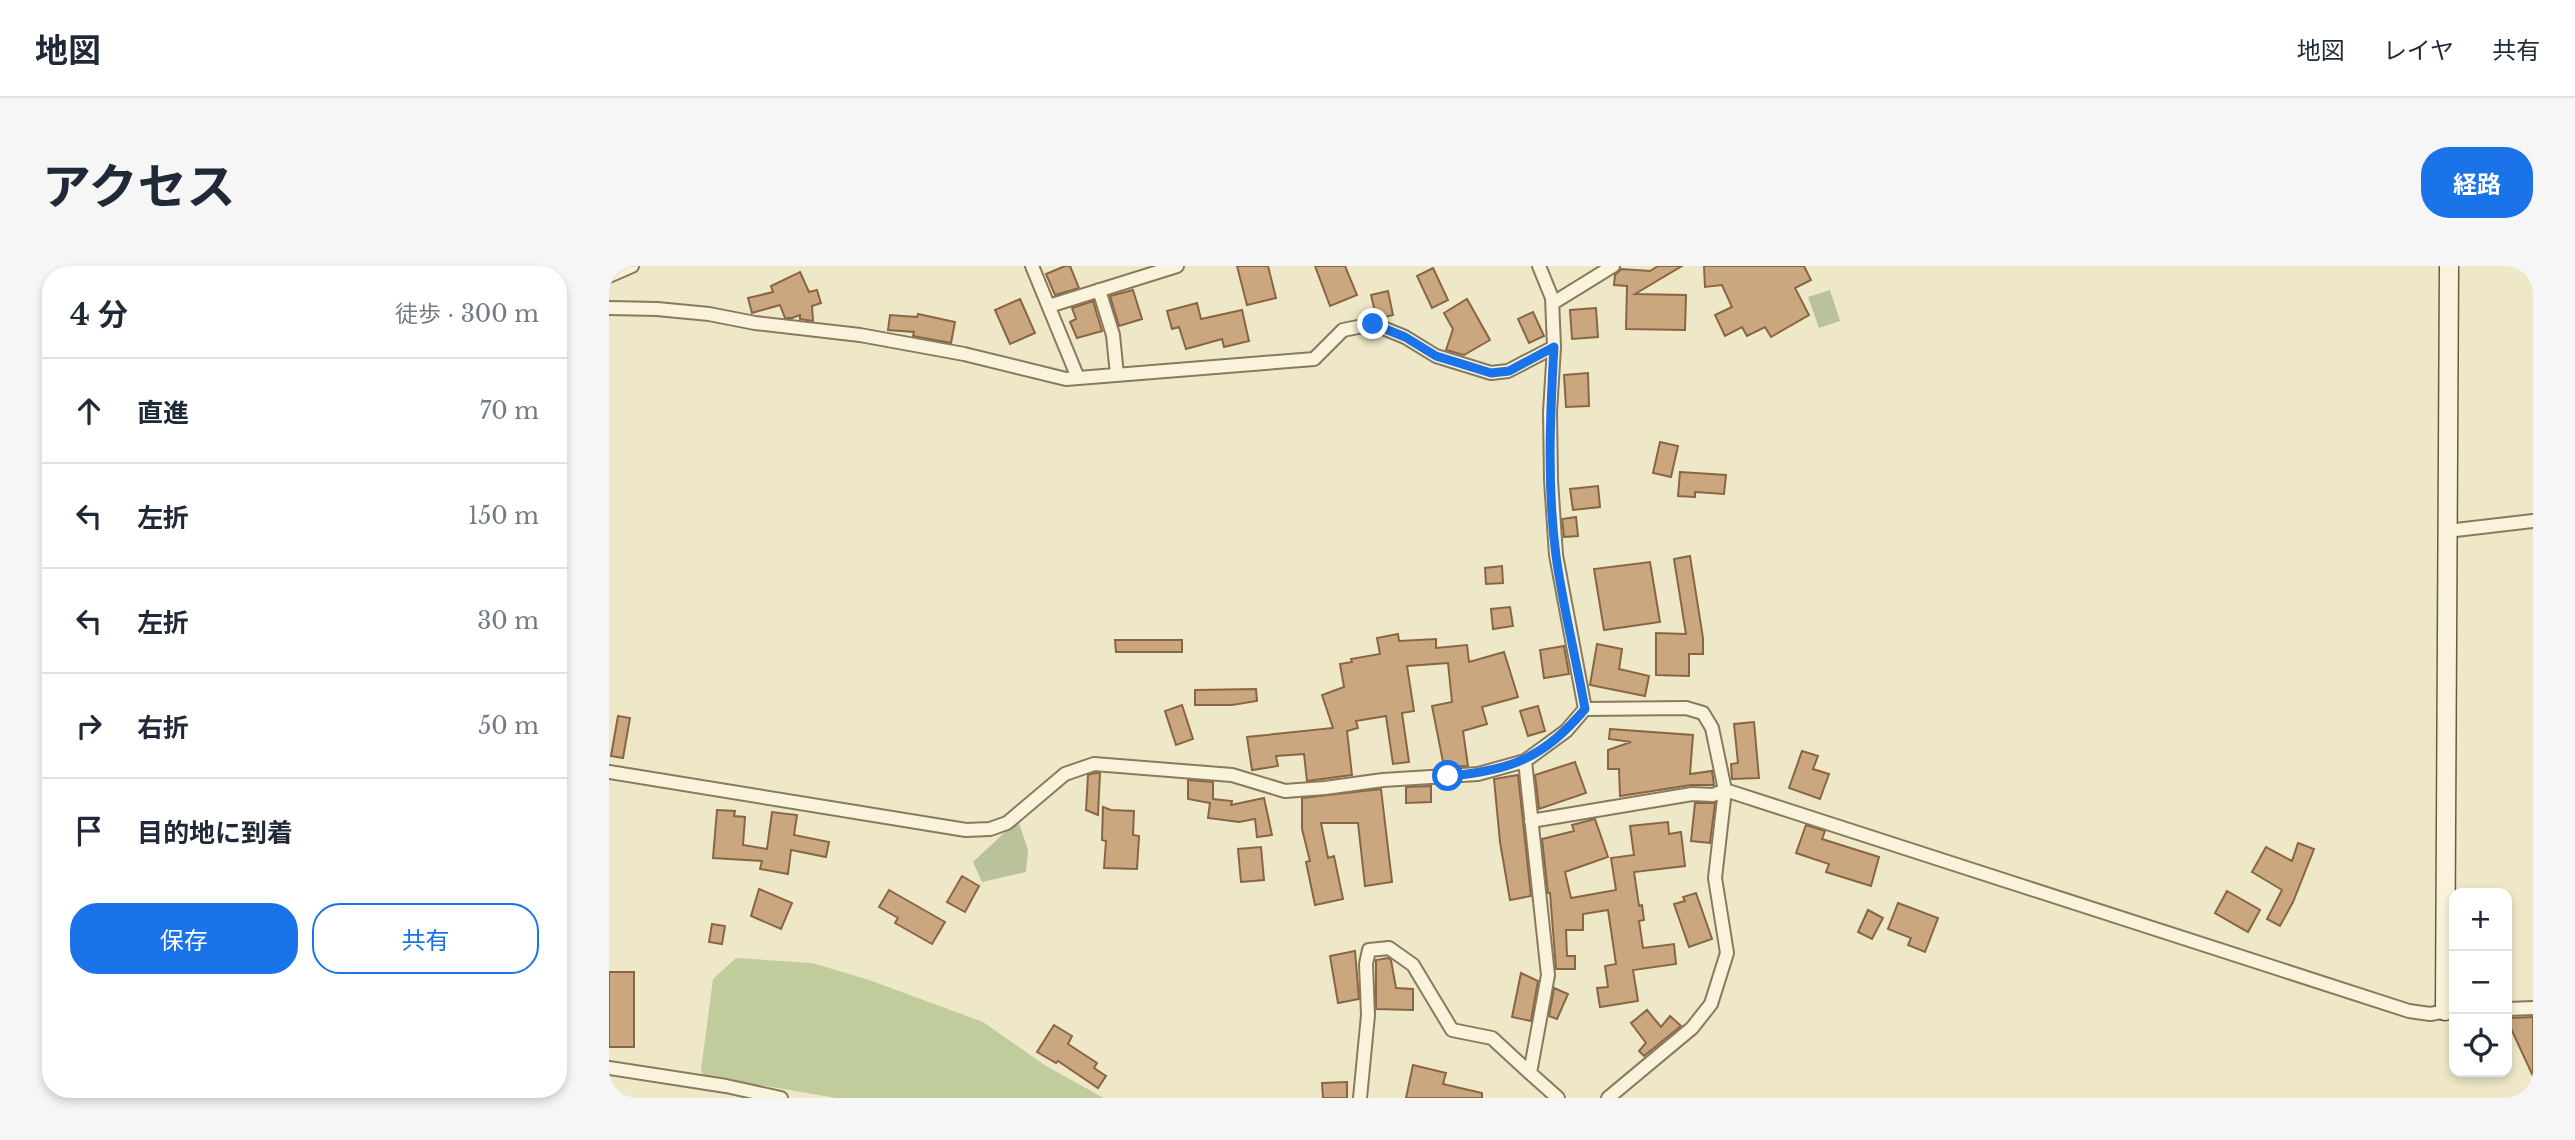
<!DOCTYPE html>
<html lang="ja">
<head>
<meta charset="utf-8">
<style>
  body { margin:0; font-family:"Libre Baskerville","Noto Sans JP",serif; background:#f6f6f7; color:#1f2937 }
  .controls { position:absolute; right:21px; bottom:21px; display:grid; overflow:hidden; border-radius:14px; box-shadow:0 4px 10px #0003 }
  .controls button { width:63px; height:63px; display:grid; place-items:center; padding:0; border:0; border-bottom:2px solid #e0e1e3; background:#fff; color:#1f2937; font:35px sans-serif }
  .stop { position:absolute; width:21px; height:21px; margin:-16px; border:5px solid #1a73e8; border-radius:50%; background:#fff }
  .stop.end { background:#1a73e8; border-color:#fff; box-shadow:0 2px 7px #0008 }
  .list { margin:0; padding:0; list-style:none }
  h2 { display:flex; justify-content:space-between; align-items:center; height:91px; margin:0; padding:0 28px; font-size:30px }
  h2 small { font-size:23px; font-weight:400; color:#747a83 }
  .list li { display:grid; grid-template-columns:46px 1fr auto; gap:21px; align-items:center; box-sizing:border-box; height:105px; padding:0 28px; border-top:2px solid #e0e1e3 }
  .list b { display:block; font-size:26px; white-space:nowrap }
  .list em { font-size:23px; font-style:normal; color:#747a83 }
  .actions { display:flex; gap:14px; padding:21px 28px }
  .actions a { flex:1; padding:16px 0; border:2px solid #1a73e8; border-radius:28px; text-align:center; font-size:24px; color:#1a73e8 }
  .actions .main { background:#1a73e8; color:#fff }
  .icon { flex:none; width:38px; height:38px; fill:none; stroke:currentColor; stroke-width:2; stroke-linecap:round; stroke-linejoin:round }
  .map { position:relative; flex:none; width:1924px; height:832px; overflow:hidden; border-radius:28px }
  header { display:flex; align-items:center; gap:42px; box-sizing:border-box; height:98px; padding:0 35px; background:#fff; border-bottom:2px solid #e0e1e3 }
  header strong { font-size:33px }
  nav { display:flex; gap:38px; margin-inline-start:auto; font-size:24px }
  .intro { display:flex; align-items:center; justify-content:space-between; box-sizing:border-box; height:168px; padding:0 42px }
  h1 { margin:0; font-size:49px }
  .button { padding:18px 32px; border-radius:28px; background:#1a73e8; color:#fff; font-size:24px; font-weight:700 }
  main { display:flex; gap:42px; padding:0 42px }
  aside { flex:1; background:#fff; border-radius:28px; box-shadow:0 4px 10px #0003 }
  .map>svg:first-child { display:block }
</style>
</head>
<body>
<header>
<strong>地図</strong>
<nav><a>地図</a><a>レイヤ</a><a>共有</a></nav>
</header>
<div class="intro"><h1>アクセス</h1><a class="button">経路</a></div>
<main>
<aside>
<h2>4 分<small>徒歩 · 300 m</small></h2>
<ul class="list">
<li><svg class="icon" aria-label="ahead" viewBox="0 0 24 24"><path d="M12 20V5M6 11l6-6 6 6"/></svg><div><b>直進</b></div><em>70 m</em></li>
<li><svg class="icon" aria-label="left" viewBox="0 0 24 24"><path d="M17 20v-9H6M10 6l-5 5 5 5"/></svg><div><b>左折</b></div><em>150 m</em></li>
<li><svg class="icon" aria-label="left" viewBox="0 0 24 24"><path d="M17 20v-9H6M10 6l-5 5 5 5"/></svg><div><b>左折</b></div><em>30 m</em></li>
<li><svg class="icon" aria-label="right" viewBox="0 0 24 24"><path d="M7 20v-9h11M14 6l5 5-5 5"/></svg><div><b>右折</b></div><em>50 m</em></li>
<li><svg class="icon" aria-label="arrive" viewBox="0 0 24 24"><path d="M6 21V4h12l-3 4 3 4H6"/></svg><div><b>目的地に到着</b></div></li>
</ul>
<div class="actions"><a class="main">保存</a><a>共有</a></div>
</aside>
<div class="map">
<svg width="1924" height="832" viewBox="0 0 1924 832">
  <rect width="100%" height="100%" fill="#eee7c8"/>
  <path fill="#c1cc9c" d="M127 692 203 697 260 714 374 756 437 800 495 832H227L94 809 92 804 104 713Z"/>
  <path fill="#b9c29a" d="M1221 24 1231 55 1210 62 1199 31Z
    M409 554 419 584 417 606 373 616 364 596Z"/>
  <path fill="#cba77f" stroke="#896643" stroke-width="2" d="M456 0H461L470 22 446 29 437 8Z
    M628 0H659L667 32 638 39Z
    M706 0H736L748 29 721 40Z
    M1049 0H1073L1026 28 1077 29 1076 64 1017 63 1018 20 1005 19 1006 9 1012 3 1041 5Z
    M1095 0H1195L1202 14 1186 22 1200 49 1162 71 1156 61 1138 70 1133 61 1116 70 1106 49 1123 41 1113 19 1096 21Z
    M824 2 839 34 823 42 808 10Z
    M191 6 200 26 208 24 212 37 203 40 204 55 191 53V49L183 52H176L171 39 143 47 139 32 164 26 162 20Z
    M524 24 533 53 510 60 501 30Z
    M779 25 784 49 772 52 767 50 762 29Z
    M411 33 426 67 401 78 386 44Z
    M858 33 881 74 855 89 837 84 844 63 835 47Z
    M484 35 493 65 468 72 461 56 467 53 463 42Z
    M588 37 592 53 633 44 640 75 615 81 613 73 577 83 570 61 563 63 558 45Z
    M987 42 989 71 963 73 961 44Z
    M924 46 935 70 920 77 909 53Z
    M309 48 346 56 342 77 304 70 305 66 279 64 281 49 308 51Z
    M979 107 980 140 957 141 955 109Z
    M1051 176 1069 180 1062 211 1044 207Z
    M1071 206 1117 209 1115 228 1086 226V231L1069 230Z
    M989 220 991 241 964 244 961 223Z
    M967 251 969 270 955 271 953 253Z
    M1081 290 1094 372V388H1080V410L1047 409V367L1077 368 1065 293Z
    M1041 296 1051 356 995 364 985 303Z
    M893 300 894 317 877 318 876 302Z
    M901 341 904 360 884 363 882 343Z
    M789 368 790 375 827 373V382L858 379 860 396 895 386 909 431 873 441 878 458 854 465 859 500 835 501 823 440 843 436 839 397 798 400 805 445 793 447 800 496 784 498 777 450 747 455 749 462 738 465 743 509 698 515 695 488 667 490 669 500 643 504 638 471 724 462 713 429 735 421 731 398 743 396 742 393 771 388 768 372Z
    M506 374H573V386H507Z
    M988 378 1013 383 1010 403 1040 410 1036 430 981 419Z
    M955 380 960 408 935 412 931 384Z
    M647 423 648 435 623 439H586V424Z
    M573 439 584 473 567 479 556 445Z
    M929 440 936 465 919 470 911 445Z
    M9 450 21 452 14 492 2 490Z
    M1145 456 1150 512 1123 513 1122 498 1129 497 1125 458Z
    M1001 463 1084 469 1081 508 1103 505 1105 519H1082L1011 530 1010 503H999V484L1022 476 1000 473Z
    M1193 485 1209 490 1204 503 1220 508 1211 533 1180 522Z
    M966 496 977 527 930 543 926 509Z
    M486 507H491L489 549 477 544 479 509Z
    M909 509 922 630 901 634 891 576 885 513Z
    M579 514 604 516V533L623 535 622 539 655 532 663 569 648 571 646 553 630 556 599 552 601 537 579 533Z
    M822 520V536L797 537V521Z
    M772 523 783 616 756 620 749 557H712L719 592 725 590 734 633 706 639 697 596 701 595 693 563V532Z
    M1086 537H1106L1101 577 1082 575Z
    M494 541 502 544 525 545 524 569 530 570 528 603 495 602 497 575 493 574Z
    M108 544 126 545 125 550 136 551 134 579 158 583 163 546 188 549 185 569 220 576 217 591 182 584 179 608 151 603 153 595 104 592Z
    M986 553 999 591 956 606 962 632 1007 624 1002 592 1025 589 1021 560 1059 556 1060 568 1072 566 1076 600 1025 606 1030 640 1033 639 1035 654 1030 655 1034 682 1065 678 1067 698 1024 704 1029 735 991 741 988 722 999 721 996 700 1007 698 999 644 974 648V664H957L958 690H966V703H947L941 627H939L933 573 965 565 963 559Z
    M1197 559 1216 565 1213 573 1270 591 1262 620 1217 606 1220 598 1187 587Z
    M1689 577 1705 583 1684 636 1671 660 1658 653 1673 624 1643 606 1657 581 1683 595Z
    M652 581 655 614 632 616 629 583Z
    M353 610 370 620 356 646 338 636Z
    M150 623 183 637 172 663 142 650Z
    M280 624 336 656 323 678 286 657 289 652 270 641Z
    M1618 625 1651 644 1639 666 1606 647Z
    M1087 627 1103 673 1080 681 1065 638 1076 635 1074 631Z
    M1289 637 1329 652 1316 686 1299 679 1302 672 1279 663Z
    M1259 644 1274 652 1263 673 1249 666Z
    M103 658 116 660 113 678 100 676Z
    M746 685 750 733 729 737 721 690Z
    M779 692 782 694 787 722 804 723V744L767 743V694Z
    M0 706H25V781H0Z
    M912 707 929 715 922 755 903 751Z
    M945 722 959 728 948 753 940 750Z
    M1038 744 1052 761 1061 750 1072 760 1035 790 1030 785 1037 777 1022 757Z
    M1924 751V810L1898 754V752Z
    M445 759 463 770 459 778 488 797 485 802 497 810 489 822 449 795 447 797 428 786Z
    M804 799 837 807 834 818 873 827V832H797Z
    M738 816V832H714L713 817Z"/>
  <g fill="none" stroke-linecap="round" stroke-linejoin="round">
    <g stroke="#8a7a5d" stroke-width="16">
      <path id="street" d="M423 0 469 112
        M0 10 23 0
        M490 24 504 69 508 109
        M944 37 1004 0
        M440 40 568 0
        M0 42 48 43 100 48 146 57 251 69 355 88 457 113 705 93 734 64 764 58 796 71 827 90 882 107 899 105 945 81
        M1838 265 1924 255
        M976 443 1077 442 1094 447 1103 462 1116 524 1106 612 1118 687 1102 738 1083 762 999 832
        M916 495 939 709 921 807 949 832
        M0 506 357 564 381 563 398 557 456 508 485 498 623 509 676 525 716 522 774 514 869 508 916 495 957 465 976 443 947 289 942 214 941 146 945 81 943 32 930 0
        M922 555 1083 528 1104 529 1116 524 1800 745 1821 748 1845 744
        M1898 743 1924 742
        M0 802 117 820 172 832
        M751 832 759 749 757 698 760 684 780 682 804 699 843 764 883 772 921 807"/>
    </g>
    <g stroke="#6c5b40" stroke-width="21">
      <path id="secondary" d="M1836 745 1840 0"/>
    </g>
    <use href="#street" stroke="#f9f3db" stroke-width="12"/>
    <use href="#secondary" stroke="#f9f3db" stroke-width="18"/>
  </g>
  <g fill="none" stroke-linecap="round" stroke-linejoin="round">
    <path stroke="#1a73e8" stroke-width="9" d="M764 58 796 71 827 90 882 107 900 105 945 81C941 150 938 221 947 290 954 341 967 392 976 443 935 492 901 505 839 510"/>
  </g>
</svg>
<div class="controls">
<button>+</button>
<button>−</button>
<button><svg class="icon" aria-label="locate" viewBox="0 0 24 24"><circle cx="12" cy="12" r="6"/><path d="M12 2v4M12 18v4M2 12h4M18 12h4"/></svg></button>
</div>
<div class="stop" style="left:839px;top:510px"></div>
<div class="stop end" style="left:764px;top:58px"></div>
</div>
</main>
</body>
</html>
